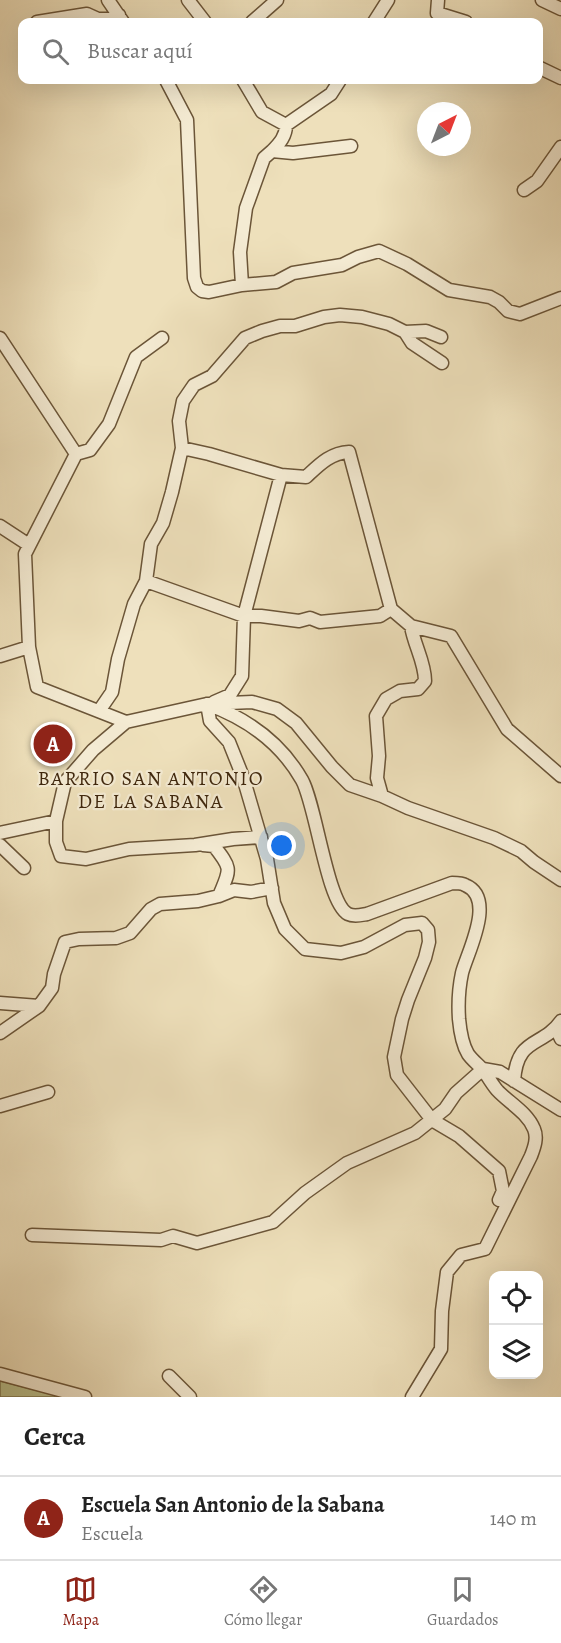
<!DOCTYPE html>
<html lang="es">
<head>
<meta charset="utf-8">
<style>
  body { margin:0; font-family:Alegreya,serif; background:#f2f2f2; color:#222 }
  .controls { position:absolute; right:18px; bottom:18px; display:grid; overflow:hidden; border-radius:12px; box-shadow:0 6px 24px #0002 }
  .controls button { width:54px; height:54px; display:grid; place-items:center; padding:0; border:0; border-bottom:2px solid #e0e0e0; background:#fff; color:#222; font:30px sans-serif }
  .compass { position:absolute; left:417px; top:102px; width:54px; height:54px; border-radius:50%; background:#fff; box-shadow:0 6px 24px #0002; rotate:42deg }
  .you { position:absolute; left:282px; top:846px; width:21px; height:21px; margin:-15px; border:4px solid #fff; border-radius:50%; background:#1a73e8; box-shadow:0 0 0 9px #1a73e833 }
  .badge { display:grid; place-items:center; width:39px; height:39px; border-radius:50%; background:#8f2418; color:#fff; font-size:20px; font-weight:700 }
  .pin { position:absolute; translate:-50% -50%; border:3px solid #fff; box-shadow:0 2px 6px #0006 }
  .list { margin:0; padding:0; list-style:none }
  h2 { display:flex; justify-content:space-between; align-items:center; height:78px; margin:0; padding:0 24px; font-size:26px }
  h2 small { font-size:20px; font-weight:400; color:#767676 }
  .list li { display:grid; grid-template-columns:39px 1fr auto; gap:18px; align-items:center; box-sizing:border-box; height:84px; padding:0 24px; border-top:2px solid #e0e0e0 }
  .list b { display:block; font-size:22px; white-space:nowrap }
  .list p { margin:0; font-size:20px; white-space:nowrap; color:#767676 }
  .list em { font-size:20px; font-style:normal; color:#767676 }
  .icon { flex:none; width:33px; height:33px; fill:none; stroke:currentColor; stroke-width:2; stroke-linecap:round; stroke-linejoin:round }
  .map { position:relative; flex:none; width:561px; height:1397px; overflow:hidden }
  .search { position:absolute; background:#fff; box-shadow:0 6px 24px #0002; left:18px; right:18px; top:18px; height:66px; display:flex; align-items:center; gap:15px; box-sizing:border-box; padding:0 21px; border-radius:12px; color:#767676; font-size:22px }
  .sheet { height:162px; background:#fff }
  nav { display:flex; justify-content:space-around; align-items:center; box-sizing:border-box; height:84px; border-top:2px solid #e0e0e0; background:#fff; font-size:16px; color:#767676 }
  nav a { display:grid; justify-items:center; gap:3px }
  nav .on { color:#8f2418 }
  .map>svg:first-child { display:block }
</style>
</head>
<body>
<div class="map">
<svg width="561" height="1397" viewBox="0 0 561 1397">
  <rect width="100%" height="100%" fill="#eee0bb"/>
  <filter id="stains"><feTurbulence type="fractalNoise" baseFrequency=".00333" numOctaves="4"/><feColorMatrix values="0 0 0 0 .2 0 0 0 0 .09 0 0 0 0 .02 0 0 0 .5 -.17"/></filter>
  <radialGradient id="worn" r=".72"><stop offset=".6" stop-color="#630" stop-opacity="0"/><stop offset="1" stop-color="#630" stop-opacity=".3"/></radialGradient>
  <path fill="#bac28f" stroke="#7c744e" stroke-width="1.5" d="M0 1381 55 1395V1397H0Z"/>
  <g fill="none" stroke-linecap="round" stroke-linejoin="round">
    <g stroke="#6b5538" stroke-width="15">
      <path id="minor" d="M108 0 123 22
        M188 0 205 22
        M438 0 437 13 466 22
        M542 0 561 9
        M37 22 87 14 98 19H110L119 15
        M252 22 277 0
        M374 22 388 0
        M538 67 561 78
        M166 80 187 120 194 278 197 287 202 291 209 292 242 285 276 282 293 273 342 265 358 257 379 251 407 264 449 290 490 297 499 302 508 311 520 314 561 298
        M243 80 262 112 286 125 331 94 340 80
        M286 125C286 136 280 143 272 151L293 153 351 146
        M524 190 537 181 561 147
        M242 285 240 252 246 208 264 158 272 151
        M405 332 412 343 442 363
        M0 338 76 454 25 554 29 647 37 687 126 722 207 704 252 702 277 709 296 723 332 767 350 785 382 796 408 808 494 838 521 851 534 862 561 880
        M182 448 209 454 281 475
        M76 454 90 450 109 424 136 357 162 338
        M0 526 29 545
        M146 581 244 616H261L299 621 310 618 320 622 380 616 391 609
        M0 656 29 647
        M214 702 230 695 242 676 244 616 281 475 306 477C319 465 330 453 349 452L391 609 411 626 451 636 507 729 561 776
        M207 704C248 719 281 743 302 780 316 805 327 903 348 914 354 917 361 915 367 914L452 883C456 883 462 883 465 885 497 898 467 953 462 973 459 987 458 1004 459 1019 460 1030 462 1044 468 1054 472 1060 479 1065 484 1071 488 1077 492 1084 497 1090 509 1103 527 1112 534 1129 538 1138 534 1148 531 1156L485 1249 461 1255 447 1272 442 1311 441 1349 412 1397
        M207 704 210 721 229 742 243 777 267 859 274 903 285 929 305 949 341 953 364 947 405 925 422 923 428 930 429 942 425 958 408 1000 402 1019 394 1057 397 1075 432 1120 459 1136 499 1171 503 1191 499 1200
        M99 711 112 692 118 659 134 604 146 581 151 544 163 523 172 492 182 448 179 421 183 401 194 385 212 376 245 338 262 331 280 326H295L324 317 340 315 362 317 389 324 405 332 426 331 441 337
        M126 722 93 750 65 782 56 821V842L61 856 86 859 129 849 195 845 233 839 261 837
        M382 796 377 778 379 756 376 716 386 699 400 691 418 689 425 681C425 662 414 645 411 626
        M0 833 56 821
        M0 845 24 868
        M203 845 214 846C233 870 230 869 219 896
        M0 1003 39 1006
        M556 1028 561 1039
        M0 1033 39 1006 52 988 54 974 65 942 79 939 116 938 130 933 151 909 160 904 198 901 219 896 234 890 251 892 272 888
        M483 1069 500 1072 561 1110
        M514 1081C517 1036 542 1048 561 1021
        M0 1106 48 1092
        M32 1235 161 1240 173 1236 197 1243 273 1222 305 1193 347 1163 415 1133 445 1109 456 1093 483 1069
        M0 1374 85 1397
        M169 1376 190 1397"/>
    </g>
    <use href="#minor" stroke="#f4ebd3" stroke-width="12"/>
  </g>
  <g text-anchor="middle" dominant-baseline="central" stroke-width="4.5" stroke-linejoin="round" paint-order="stroke">
    <g font-size="20" letter-spacing="1.5" fill="#3f270d" stroke="#f4ebd3">
      <text x="151" y="778">BARRIO SAN ANTONIO<tspan x="151" dy="23">DE LA SABANA</tspan></text>
    </g>
  </g>
  <rect width="100%" height="100%" filter="url(#stains)"/>
  <rect width="100%" height="100%" fill="url(#worn)"/>
</svg>
<div class="controls">
<button><svg class="icon" aria-label="locate" viewBox="0 0 24 24"><circle cx="12" cy="12" r="6"/><path d="M12 2v4M12 18v4M2 12h4M18 12h4"/></svg></button>
<button><svg class="icon" aria-label="layers" viewBox="0 0 24 24"><path d="M12 4l9 5-9 5-9-5zM3 14l9 5 9-5"/></svg></button>
</div>
<svg class="compass" viewBox="-18 -18 36 36"><path d="M0-13l5 13h-10z" fill="#e53935"/><path d="M0 13l5-13h-10z" fill="#767676"/></svg>
<div class="you"></div>
<div class="pin badge" style="left:53px;top:744px">A</div>
<div class="search"><svg class="icon" aria-label="search" viewBox="0 0 24 24"><circle cx="10" cy="10" r="6"/><path d="M15 15l6 6"/></svg>Buscar aquí</div>
</div>
<section class="sheet">
<h2>Cerca<small></small></h2>
<ul class="list">
<li><span class="badge">A</span><div><b>Escuela San Antonio de la Sabana</b><p>Escuela</p></div><em>140 m</em></li>
</ul>
</section>
<nav>
<a class="on"><svg class="icon" aria-label="map" viewBox="0 0 24 24"><path d="M3 6l6-2 6 2 6-2v14l-6 2-6-2-6 2zM9 4v14M15 6v14"/></svg>Mapa</a>
<a><svg class="icon" aria-label="directions" viewBox="0 0 24 24"><path d="M12 3l9 9-9 9-9-9zM9 14v-3h6M13 9l2 2-2 2"/></svg>Cómo llegar</a>
<a><svg class="icon" aria-label="saved" viewBox="0 0 24 24"><path d="M7 4h10v16l-5-4-5 4z"/></svg>Guardados</a>
</nav>
</body>
</html>
